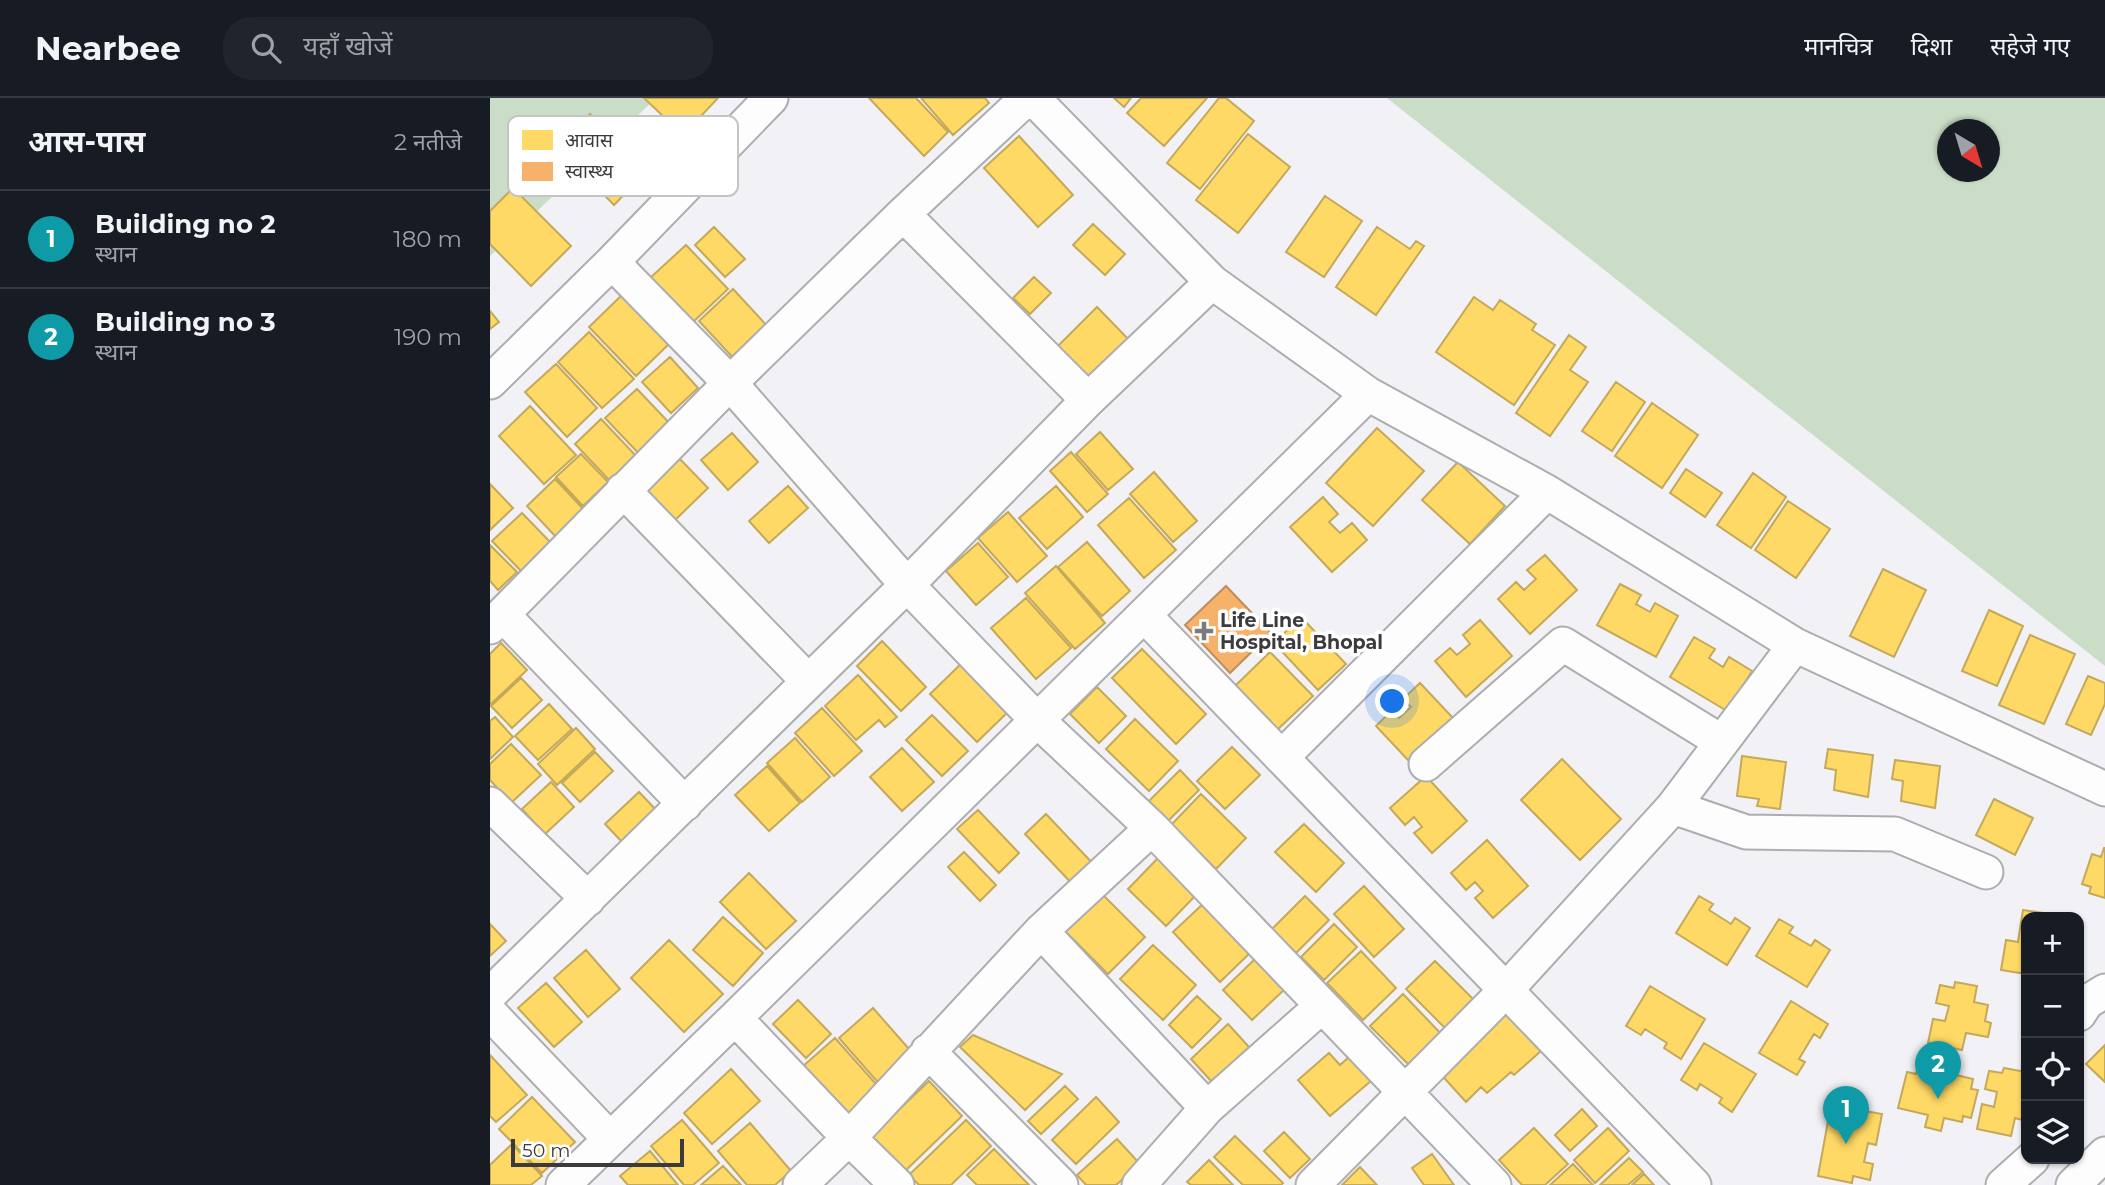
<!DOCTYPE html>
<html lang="hi">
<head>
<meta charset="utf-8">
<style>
  body { margin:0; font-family:Montserrat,"Noto Sans Devanagari",sans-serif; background:#20242c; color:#f1f3f6 }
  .controls { position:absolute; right:21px; bottom:21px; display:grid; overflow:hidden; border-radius:14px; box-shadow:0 2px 5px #0004 }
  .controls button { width:63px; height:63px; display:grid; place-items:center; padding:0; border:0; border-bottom:2px solid #363941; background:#171b24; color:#f1f3f6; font:35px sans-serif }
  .compass { position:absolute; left:1447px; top:21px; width:63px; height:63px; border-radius:50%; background:#171b24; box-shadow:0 2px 5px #0004; rotate:142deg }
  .scale { position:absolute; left:21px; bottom:18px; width:173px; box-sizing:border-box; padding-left:7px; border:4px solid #3b3a3d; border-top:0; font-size:19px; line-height:24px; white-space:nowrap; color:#3b3a3d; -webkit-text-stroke:5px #fff; paint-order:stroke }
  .you { position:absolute; left:903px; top:604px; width:24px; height:24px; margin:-18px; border:5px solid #fff; border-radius:50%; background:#1a73e8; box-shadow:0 0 0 10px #1a73e833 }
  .badge { display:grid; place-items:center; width:46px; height:46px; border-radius:50%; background:#8c9099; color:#fff; font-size:23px; font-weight:700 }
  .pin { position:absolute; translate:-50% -58px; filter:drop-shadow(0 2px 4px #0008) }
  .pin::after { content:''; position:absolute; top:37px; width:24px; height:21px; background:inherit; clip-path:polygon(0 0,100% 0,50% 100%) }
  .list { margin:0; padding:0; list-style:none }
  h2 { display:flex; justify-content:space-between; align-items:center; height:91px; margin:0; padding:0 28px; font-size:30px }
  h2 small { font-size:23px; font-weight:400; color:#9ea1a6 }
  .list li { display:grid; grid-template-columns:46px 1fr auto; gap:21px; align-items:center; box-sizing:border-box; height:98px; padding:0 28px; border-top:2px solid #363941 }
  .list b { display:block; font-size:26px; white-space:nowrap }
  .list p { margin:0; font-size:23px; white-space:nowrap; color:#9ea1a6 }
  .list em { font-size:23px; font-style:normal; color:#9ea1a6 }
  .icon { flex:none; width:38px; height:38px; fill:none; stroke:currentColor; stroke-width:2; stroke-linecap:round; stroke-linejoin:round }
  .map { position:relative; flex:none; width:1615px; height:1087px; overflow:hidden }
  header { display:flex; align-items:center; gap:42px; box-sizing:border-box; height:98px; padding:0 35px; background:#171b24; border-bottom:2px solid #363941 }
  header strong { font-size:33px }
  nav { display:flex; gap:38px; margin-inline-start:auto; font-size:24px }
  .search { width:490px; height:63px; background:#20242c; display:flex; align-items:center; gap:18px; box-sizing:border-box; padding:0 24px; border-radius:28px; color:#9ea1a6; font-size:26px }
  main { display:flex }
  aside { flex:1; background:#171b24 }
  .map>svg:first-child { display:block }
</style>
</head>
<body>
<header>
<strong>Nearbee</strong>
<div class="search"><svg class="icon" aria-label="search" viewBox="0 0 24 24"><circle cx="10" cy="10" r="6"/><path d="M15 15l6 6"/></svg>यहाँ खोजें</div>
<nav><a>मानचित्र</a><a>दिशा</a><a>सहेजे गए</a></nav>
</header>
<main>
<aside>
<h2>आस-पास<small>2 नतीजे</small></h2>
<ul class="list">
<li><span class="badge" style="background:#0f9aa8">1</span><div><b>Building no 2</b><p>स्थान</p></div><em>180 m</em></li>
<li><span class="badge" style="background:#0f9aa8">2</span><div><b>Building no 3</b><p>स्थान</p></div><em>190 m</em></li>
</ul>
</aside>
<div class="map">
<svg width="1615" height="1087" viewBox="0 0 1615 1087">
  <rect width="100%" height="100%" fill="#f2f1f5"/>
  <path fill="#caddc6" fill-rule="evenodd" d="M0 0H166L0 158Z
    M897 0H1615V568ZM1458 32H1500V74H1458Z"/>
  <path fill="#ffd966" stroke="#c4a95a" stroke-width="2" d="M154 0H228L193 37Z
    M379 0H426L458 34 434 58Z
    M431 0H495L499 5 463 37Z
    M624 0H641L634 9Z
    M651 0H717L674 48 637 15Z
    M729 0H736L764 23 710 91 677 65Z
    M100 16 156 74 124 107 67 49Z
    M758 36 800 69 748 135 706 102Z
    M529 38 583 97 548 129 494 70Z
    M23 90 81 148 41 188 0 146V113Z
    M835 98 872 123 834 179 796 154Z
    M603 126 635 156 615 177 583 147Z
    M224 129 255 161 235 179 205 147Z
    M887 129 920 151 926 143 934 148 886 217 846 189Z
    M196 147 238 191 202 225 160 180Z
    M544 179 561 195 540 216 523 200Z
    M243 191 280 231 247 264 209 223Z
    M132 197 179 246 146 278 99 229Z
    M984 199 1003 212 1010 202 1046 226 1042 232 1065 247 1024 307 946 254Z
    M607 209 643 246 604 285 567 249Z
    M0 213 9 224 0 231Z
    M99 234 144 281 112 310 68 264Z
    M1079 237 1096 249 1080 272 1098 284 1060 338 1026 315Z
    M180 259 208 290 181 315 152 284Z
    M66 266 107 310 77 339 35 294Z
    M1126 284 1155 304 1122 353 1092 333Z
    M147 291 185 331 154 361 115 320Z
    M1162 305 1208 337 1172 390 1125 358Z
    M40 308 86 357 54 386 9 338Z
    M111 321 148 360 122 385 85 346Z
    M887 330 934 373 883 428 836 385Z
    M610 334 643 371 618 392 586 356Z
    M242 335 268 364 238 392 211 362Z
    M581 354 618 396 597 414 560 373Z
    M91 356 118 384 93 408 66 379Z
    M188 359 218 390 182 425 151 395Z
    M968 364 1015 408 980 446 932 402Z
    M1196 371 1232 395 1215 419 1180 395Z
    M664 374 707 423 683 444 640 396Z
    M1263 375 1296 399 1261 450 1227 427Z
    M65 381 95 413 67 440 37 408Z
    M0 386 23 410 0 432Z
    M298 388 318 410 279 445 259 423Z
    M566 388 593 419 557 451 529 420Z
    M833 399 848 416 839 424 850 435 862 425 877 442 842 474 800 429Z
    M639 400 686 452 654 480 608 427Z
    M1298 403 1340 431 1306 480 1265 452Z
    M518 414 557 458 527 484 488 440Z
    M32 415 64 448 34 476 2 443Z
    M597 444 640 493 612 518 568 469Z
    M488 445 518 479 486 507 456 473Z
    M0 447 27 474 8 492 0 483Z
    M1055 457 1087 492 1040 536 1008 501 1026 484 1034 492 1046 481 1037 472Z
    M566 468 615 525 585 551 535 495Z
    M1393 471 1436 492 1404 559 1360 538Z
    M1130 486 1151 497 1146 506 1160 514 1165 505 1188 518 1166 559 1107 527Z
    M536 500 581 550 546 581 501 530Z
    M1499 512 1533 528 1507 588 1472 573Z
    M811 519 856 566 828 592 784 545Z
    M990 522 1022 558 976 599 945 563 960 550 967 557 980 546 973 537Z
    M1540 537 1585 556 1554 626 1509 607Z
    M1204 539 1225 551 1219 560 1233 569 1239 559 1262 573 1237 613 1180 579Z
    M392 543 436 589 411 613 367 568Z
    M11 545 37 572 0 607V556Z
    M652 551 716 616 686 646 622 580Z
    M780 554 823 598 787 632 745 588Z
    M475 562 522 610 487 644 440 596Z
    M368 577 407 619 395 629 389 622 366 642 335 608Z
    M1598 578 1615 585V606L1601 637 1576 626Z
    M31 580 52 602 22 630 1 608Z
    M930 585 963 620 918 662 886 628 902 612 909 620 921 609 913 601Z
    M607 589 636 618 609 645 580 616Z
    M59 606 82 631 48 662 25 638Z
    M332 610 372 653 344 678 305 635Z
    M442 617 478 653 452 678 416 642Z
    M5 619 23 639 0 661V623Z
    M645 621 688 663 659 693 616 651Z
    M86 630 105 651 67 687 48 666Z
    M305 640 340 679 312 704 277 665Z
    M21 646 51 677 21 705 0 682V666Z
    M742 649 770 677 735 711 707 683Z
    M412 650 444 684 412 713 380 679Z
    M1338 651 1383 657 1378 699 1344 692 1346 672 1335 670Z
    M105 654 123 673 90 704 72 685Z
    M1252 658 1296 664 1290 711 1267 708 1269 701 1247 698Z
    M1072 661 1131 721 1090 762 1031 702Z
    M1405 662 1450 668 1445 710 1411 703 1413 683 1402 681Z
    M277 668 310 705 279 733 245 697Z
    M690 672 709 692 678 723 659 703Z
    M936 678 977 723 942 755 924 735 932 729 924 719 915 727 900 710Z
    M61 684 84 709 55 736 32 711Z
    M149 694 168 714 134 746 115 726Z
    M711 696 756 740 726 771 681 727Z
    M1504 701 1543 720 1525 757 1486 737Z
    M488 712 529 755 509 775 467 731Z
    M556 716 608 771 587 791 535 736Z
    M814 726 854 765 826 794 785 754Z
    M997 742 1038 788 1003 820 985 800 993 793 985 784 976 792 961 775Z
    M1614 750H1615V800L1599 795 1601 789 1592 786 1602 756 1611 759Z
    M474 754 506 787 490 803 458 769Z
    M669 759 707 796 676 828 638 791Z
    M259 775 306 823 276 851 230 804Z
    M874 788 914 831 884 859 844 816Z
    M608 792 655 839 618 876 571 829Z
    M815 798 839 822 806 855 782 831Z
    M1209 798 1223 806 1219 812 1241 826 1245 820 1260 830 1237 867 1186 835Z
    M714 805 761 854 730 884 683 834Z
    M1533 812 1573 818 1536 819V876L1511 872 1516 842 1528 844Z
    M233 819 273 855 243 888 203 852Z
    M1289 821 1303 829 1299 835 1321 848 1325 842 1340 852 1317 889 1266 858Z
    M0 826 16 843 0 858Z
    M844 826 867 849 834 882 811 859Z
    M179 842 233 896 194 934 141 880Z
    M663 847 706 887 673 922 630 881Z
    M96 852 130 891 98 919 64 880Z
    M871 853 906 890 873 922 837 885Z
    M766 860 795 891 762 922 733 892Z
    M945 863 990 908 961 936 916 891Z
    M1465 884 1487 888 1484 904 1498 907 1495 923 1501 925 1498 939 1476 935 1472 952 1438 945 1443 921 1455 923 1459 908 1446 905 1450 887 1464 890Z
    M56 885 92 924 64 949 28 910Z
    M1160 888 1215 921 1191 961 1174 950 1177 945 1155 931 1151 937 1136 928Z
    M913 896 955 940 923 971 880 928Z
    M707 898 731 921 702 950 679 927Z
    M308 902 341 936 316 960 283 926Z
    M1301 903 1338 926 1330 940 1324 936 1309 961 1315 964 1307 977 1269 955Z
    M1017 908 1046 939 1041 943 1051 953 1024 977 1021 974 997 995 991 989 976 1004 947 972Z
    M383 910 426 959 392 989 349 940Z
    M738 926 759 949 722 984 701 961Z
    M483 937 572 976 535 1012 470 949Z
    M345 940 393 994 359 1023 312 969Z
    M1214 945 1266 976 1242 1014 1229 1005 1232 1000 1210 986 1207 992 1191 982Z
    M1615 947V984L1596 966Z
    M839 955 850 967 859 959 881 983 840 1018 808 982Z
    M0 957 37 997 6 1024 0 1018Z
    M1428 968 1451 973 1450 980 1460 982 1462 976 1483 981 1481 991 1488 992 1481 1020 1473 1018 1472 1024 1454 1020 1451 1033 1435 1029 1438 1017 1408 1010 1417 974 1426 976Z
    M1514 970 1536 974 1532 990 1536 991V1023L1525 1020 1521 1038 1487 1031 1492 1006 1504 1009 1507 994 1495 991 1499 973 1512 975Z
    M241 971 270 1003 222 1046 194 1015Z
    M439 983 472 1018 413 1075 379 1040Z
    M575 988 588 1001 551 1036 538 1023Z
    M42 999 85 1044 52 1075 9 1031Z
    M606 999 629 1024 586 1066 562 1042Z
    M1341 1007 1392 1016 1386 1047 1378 1045 1374 1064 1383 1066 1380 1082 1363 1078 1362 1085 1328 1078Z
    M1092 1011 1107 1028 1080 1053 1065 1037Z
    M192 1022 229 1065 203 1087H194L161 1048Z
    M476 1022 501 1048 461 1087H429L419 1077Z
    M260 1025 301 1073 285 1087H257L228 1053Z
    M1044 1030 1078 1066 1055 1087H1032L1009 1062Z
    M1118 1030 1139 1053 1105 1085 1084 1062Z
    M794 1034 820 1061 800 1080 774 1053Z
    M745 1038 793 1085 791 1087H753L724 1059Z
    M627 1041 650 1066 626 1087H596L587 1077Z
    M22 1046 52 1078 41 1087H0V1067Z
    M504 1051 539 1087H487L477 1077Z
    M160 1053 188 1087H138L130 1078Z
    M942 1056 964 1087H934L922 1070Z
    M1139 1060 1153 1074 1138 1087H1110Z
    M719 1062 743 1087H701L697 1084Z
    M1083 1066 1103 1087H1060Z
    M233 1068 251 1087H211Z
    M870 1069 887 1087H852Z
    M1154 1076 1164 1087H1142Z"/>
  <path fill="#f6b26b" stroke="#be8e5d" stroke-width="2" d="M736 488 781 535 740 575 695 527Z"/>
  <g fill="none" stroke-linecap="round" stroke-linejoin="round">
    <g stroke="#adadaf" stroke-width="37">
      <path id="minor" d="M543 0 722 184 878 296 1057 394 1305 547 1615 691
        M413 116 598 302
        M122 164 240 285 417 487 546 621 662 730 1004 1087
        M0 284 122 164 281 0
        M133 392 318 583
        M13 517 195 706
        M654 517 1204 1087
        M0 529 240 285 413 116 537 0
        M792 659 1057 394
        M936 666 1073 546 1232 644
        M0 706 98 801
        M1183 709 1256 734 1405 736 1496 774
        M551 833 717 1010
        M0 896 417 487 598 302 722 184
        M0 915 120 1041
        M1589 916 1597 904 1615 893
        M245 920 359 1040 407 1087
        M438 953 571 1087
        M73 1087 245 920 878 296
        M310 1087 359 1040 551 833 662 730
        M649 1087 717 1010 832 908
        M823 1087 1015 893 1183 709 1305 547
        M1513 1087 1542 1061
        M1583 1087 1615 1056"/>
    </g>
    <use href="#minor" stroke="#fdfdfe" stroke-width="33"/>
  </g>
  <path fill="#7b7a7d" stroke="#fff" stroke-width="2.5" d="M710.5 522.5h7v7h7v7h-7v7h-7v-7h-7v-7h7z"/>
  <g text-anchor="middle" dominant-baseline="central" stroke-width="7" stroke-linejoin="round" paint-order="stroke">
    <g font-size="19" font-weight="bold" fill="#3b3a3d" stroke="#fff" text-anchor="start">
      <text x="730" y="522">Life Line<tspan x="730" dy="22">Hospital, Bhopal</tspan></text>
    </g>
  </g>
  <rect x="18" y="18" width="230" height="80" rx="10" fill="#fff" stroke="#c4c4c5" stroke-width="2"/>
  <rect x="32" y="32" width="31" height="20" fill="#ffd966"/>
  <rect x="32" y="64" width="31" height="19" fill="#f6b26b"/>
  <g font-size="19" fill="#3b3a3d">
    <text x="75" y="49">आवास</text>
    <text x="75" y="80">स्वास्थ्य</text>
  </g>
</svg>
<div class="controls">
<button>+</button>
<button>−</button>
<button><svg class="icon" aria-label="locate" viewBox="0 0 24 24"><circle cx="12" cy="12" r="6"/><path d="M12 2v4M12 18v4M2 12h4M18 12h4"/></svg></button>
<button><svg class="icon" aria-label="layers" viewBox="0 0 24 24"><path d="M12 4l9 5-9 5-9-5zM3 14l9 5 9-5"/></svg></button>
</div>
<svg class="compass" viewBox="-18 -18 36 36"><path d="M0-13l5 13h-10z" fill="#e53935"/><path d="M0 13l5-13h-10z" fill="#9ea1a6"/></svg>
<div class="scale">50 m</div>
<div class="you"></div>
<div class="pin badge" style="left:1356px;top:1046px;background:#0f9aa8">1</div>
<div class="pin badge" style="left:1448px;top:1001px;background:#0f9aa8">2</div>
</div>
</main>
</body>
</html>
